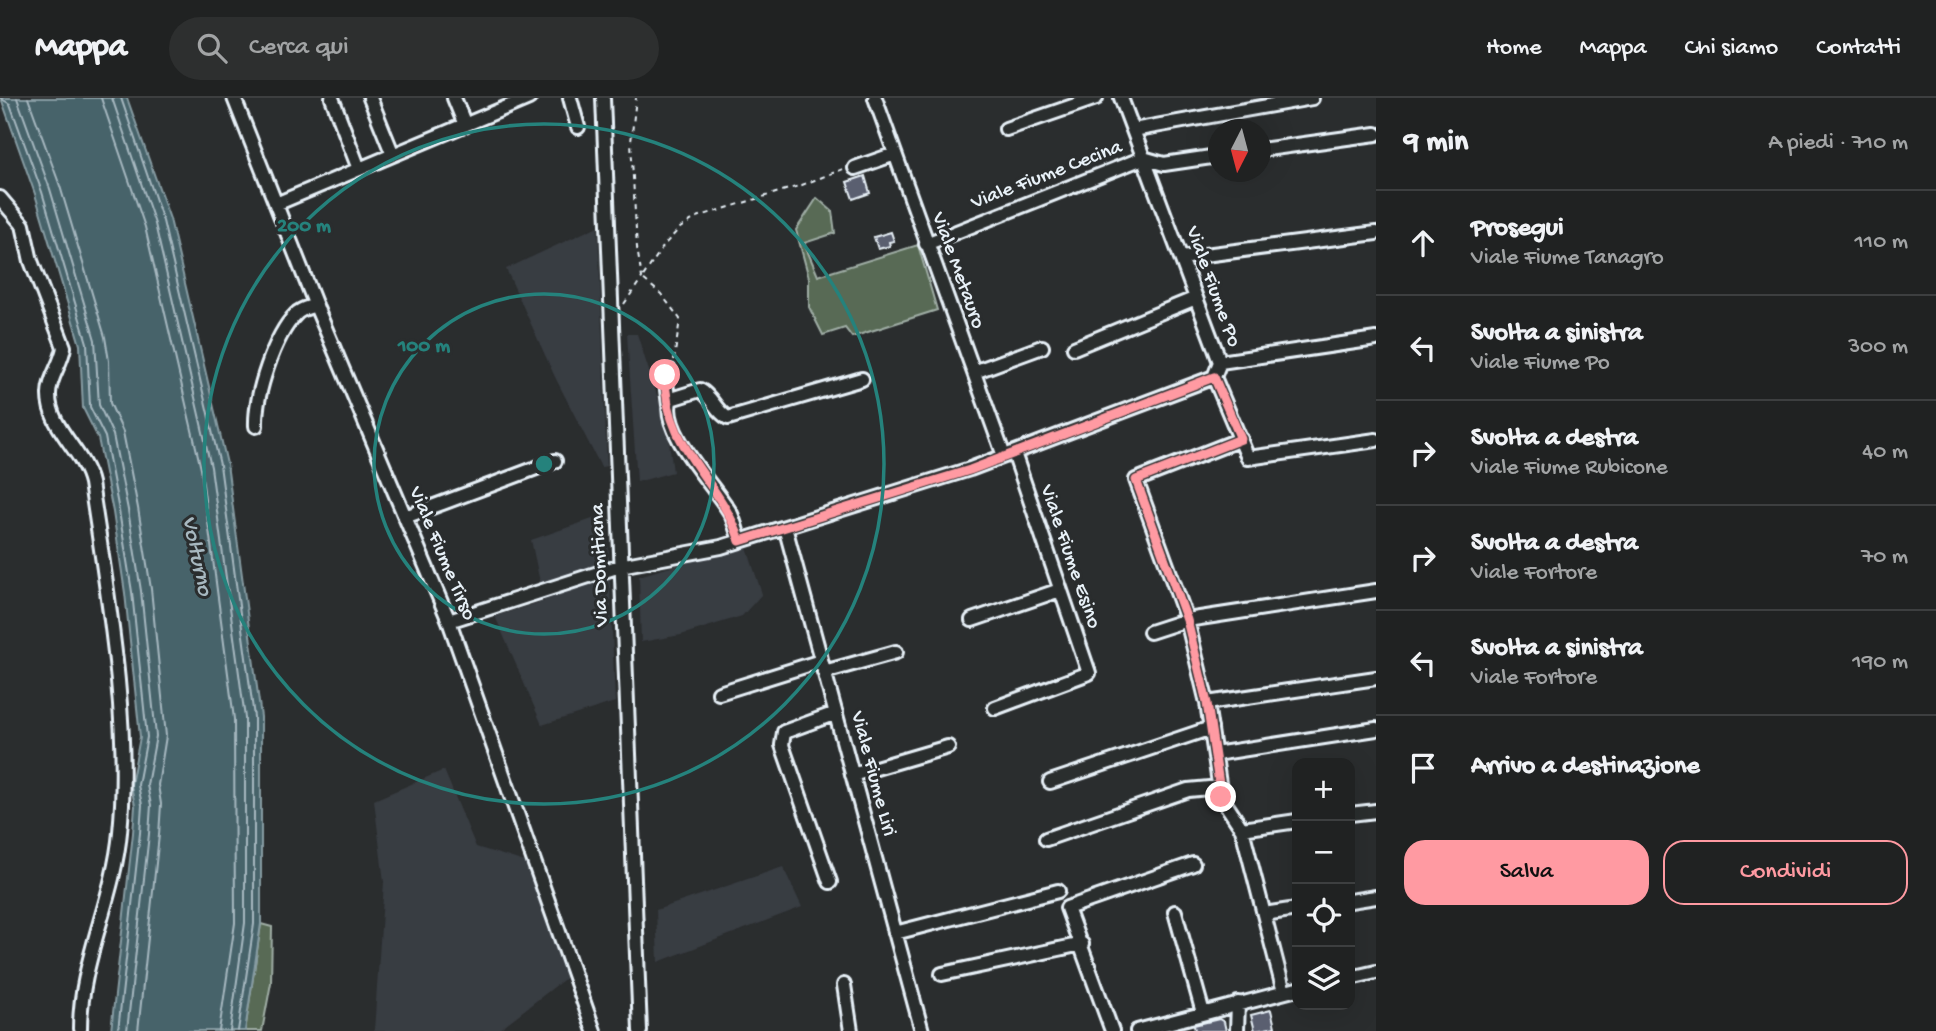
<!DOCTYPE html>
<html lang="it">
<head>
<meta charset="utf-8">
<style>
  body { margin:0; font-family:"Gochi Hand",sans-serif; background:#2d2f2f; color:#f1f3f6 }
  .controls { position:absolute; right:21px; bottom:21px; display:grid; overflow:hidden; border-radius:14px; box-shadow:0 7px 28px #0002 }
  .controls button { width:63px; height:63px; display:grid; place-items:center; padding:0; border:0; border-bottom:2px solid #3d3f40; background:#202222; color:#f1f3f6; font:35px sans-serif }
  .compass { position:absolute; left:1208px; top:21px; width:63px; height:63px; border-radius:50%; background:#202222; box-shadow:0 7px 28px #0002; rotate:186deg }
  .stop { position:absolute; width:21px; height:21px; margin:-16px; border:5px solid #ff9aa2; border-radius:50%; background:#fff }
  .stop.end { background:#ff9aa2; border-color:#fff; box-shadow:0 2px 7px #0008 }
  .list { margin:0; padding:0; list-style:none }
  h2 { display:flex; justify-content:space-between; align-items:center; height:91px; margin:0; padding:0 28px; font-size:30px }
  h2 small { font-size:23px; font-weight:400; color:#a2a4a5 }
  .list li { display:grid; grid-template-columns:46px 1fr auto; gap:21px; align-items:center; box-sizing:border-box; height:105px; padding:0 28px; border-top:2px solid #3d3f40 }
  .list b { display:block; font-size:26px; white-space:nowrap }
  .list p { margin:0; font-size:23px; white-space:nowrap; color:#a2a4a5 }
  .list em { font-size:23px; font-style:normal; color:#a2a4a5 }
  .actions { display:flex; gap:14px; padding:21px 28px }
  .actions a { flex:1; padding:16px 0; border:2px solid #ff9aa2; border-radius:21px; text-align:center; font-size:24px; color:#ff9aa2 }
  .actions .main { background:#ff9aa2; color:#111 }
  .icon { flex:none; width:38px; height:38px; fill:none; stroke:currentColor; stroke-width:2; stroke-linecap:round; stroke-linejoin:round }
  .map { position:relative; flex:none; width:1376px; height:933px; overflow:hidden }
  header { display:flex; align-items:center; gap:42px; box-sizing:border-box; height:98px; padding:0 35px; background:#202222; border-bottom:2px solid #3d3f40 }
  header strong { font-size:33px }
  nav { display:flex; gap:38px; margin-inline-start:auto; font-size:24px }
  .search { width:490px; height:63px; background:#2d2f2f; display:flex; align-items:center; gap:18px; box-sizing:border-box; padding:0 24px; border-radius:38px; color:#a2a4a5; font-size:26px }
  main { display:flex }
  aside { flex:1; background:#202222 }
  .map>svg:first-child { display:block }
</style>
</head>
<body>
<header>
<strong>Mappa</strong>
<div class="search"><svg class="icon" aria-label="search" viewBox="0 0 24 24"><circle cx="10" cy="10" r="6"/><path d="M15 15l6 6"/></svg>Cerca qui</div>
<nav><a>Home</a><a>Mappa</a><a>Chi siamo</a><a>Contatti</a></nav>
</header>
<main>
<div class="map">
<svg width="1376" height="933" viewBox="0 0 1376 933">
  <rect width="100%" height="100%" fill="#2a2d2e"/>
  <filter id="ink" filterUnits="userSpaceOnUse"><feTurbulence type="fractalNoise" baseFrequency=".0143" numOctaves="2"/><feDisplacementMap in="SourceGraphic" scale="14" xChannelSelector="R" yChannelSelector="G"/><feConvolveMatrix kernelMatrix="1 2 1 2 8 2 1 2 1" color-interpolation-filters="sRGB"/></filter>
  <g filter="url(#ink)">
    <path fill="#383c42" d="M598 128 607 368 601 369 555 279 506 171Z
      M627 236H637L667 328 673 374 637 384Z
      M607 416 615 604 542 627 495 518 544 503 531 442Z
      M746 447 762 496 742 518 681 537 641 544 639 478Z
      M444 672 476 749 525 764 567 879 497 933H374L384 784 374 702Z
      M783 769 802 809 658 864 656 812Z"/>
    <path fill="#596b55" stroke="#a0aea6" stroke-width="2" d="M817 100 832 113 835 135 804 145 818 178 918 147 937 212 852 239 845 230 823 237 809 209V180L796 132Z
      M261 826 272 829 271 885 262 933H245Z"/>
    <path fill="#46636b" stroke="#879ca3" stroke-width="2" d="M1 0H127L170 121 227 366 261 619V826L245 933H111L133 735 135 708 131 687 140 639 125 495 113 414 98 340 83 310 80 247 35 96Z"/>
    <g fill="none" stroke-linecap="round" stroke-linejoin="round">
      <path stroke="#a7b8c0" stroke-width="2" d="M0 0 10 6 42 94 87 245 90 309 105 339 119 413 132 494 147 639 138 687 142 707 140 735 118 933
        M17 0 50 91 95 242 99 307 113 337 128 412 141 493 156 638 147 687 151 707 149 736 127 933
        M28 0 60 88 105 239 109 263 110 305 123 334 138 410 151 491 166 638 158 687 161 706 159 737 138 933
        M101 0 145 129 201 371 234 621 235 825 219 933
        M112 0 155 126 211 369 245 620V825L230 933
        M121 0 163 123 220 367 254 619V826L238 933"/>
    </g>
    <path fill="#5a5e70" stroke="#e8f1f8" stroke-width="2" d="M865 78 870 95 853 101 847 84Z
      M891 134 894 143 889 144 890 148 878 151 874 139Z
      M1271 912 1275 929 1255 933 1251 917Z
      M1219 921 1224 924 1226 933H1195L1194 927Z"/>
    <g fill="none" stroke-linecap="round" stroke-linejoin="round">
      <g stroke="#e8f1f8" stroke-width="18">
        <path id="minor" d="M234 0 318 213 449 523 594 933
          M332 0 359 71
          M370 0 393 57
          M454 0 465 27
          M570 0 578 29
          M603 0 640 933
          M875 0 1004 358
          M1006 31 1096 0
          M1133 32 1312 0
          M1260 52 1376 36
          M855 70 895 56
          M0 100 23 127 31 163 64 249C62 265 49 280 49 296 48 330 84 353 91 385 107 493 131 626 120 734 114 801 80 863 80 931
          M276 106 529 0
          M926 146 1143 60 1164 66 1218 58
          M1181 160 1376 135
          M1074 250 1196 200
          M1220 264 1376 241
          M974 274 1042 249
          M1214 279 1248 360 1376 342
          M669 307 665 277 670 273
          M256 328C255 297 274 238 296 216 300 211 310 209 316 207
          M1241 341 1136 382 1187 522 1207 605 1221 699 1242 731 1284 894
          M405 419 555 363
          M785 429 922 933
          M740 443C737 434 735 425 731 416 717 390 658 332 671 301L700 292C712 298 715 313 728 320L862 281
          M972 522 1060 492
          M449 523 620 468 721 449 970 371 1214 279 1220 264 1121 0
          M1150 534 1187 522 1376 493
          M824 574 896 554
          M719 595 821 563
          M1207 605 1376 580
          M995 610 1089 575 1014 355
          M1215 656 1376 631
          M852 677 948 649
          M1050 684 1211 630
          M1350 716 1376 713
          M1242 731 1297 723
          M1046 741 1188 692 1220 689
          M830 784 782 647 784 634 836 615
          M1350 803 1376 799
          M1175 814 1203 915
          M1264 816 1297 811
          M895 835 1058 793
          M942 876 1082 846
          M1350 880 1376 874
          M844 887 851 933
          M1112 933 1067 810 1193 766
          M1137 933 1297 891
          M1237 933 1238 905"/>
      </g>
      <path stroke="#e8f1f8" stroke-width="2" stroke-dasharray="5 5" stroke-linecap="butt" d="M624 206 642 180 637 150 631 44 636 0
        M674 262 680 221 661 196 642 180 665 146 680 130 697 119 802 87 843 71"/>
      <use href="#minor" stroke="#2a2d2e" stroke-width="12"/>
    </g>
  </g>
  <g fill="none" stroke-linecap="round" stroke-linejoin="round" filter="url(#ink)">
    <path stroke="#ff9aa2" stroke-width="9" d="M665 277C665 353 719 379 740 443L970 372 1214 279 1241 341 1136 382 1187 522 1207 605 1221 699"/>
  </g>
  <g fill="none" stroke="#25827c" stroke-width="3.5">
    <circle cx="544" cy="366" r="170"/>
    <circle cx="544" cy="366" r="340"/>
  </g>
  <g text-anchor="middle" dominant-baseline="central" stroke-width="6" stroke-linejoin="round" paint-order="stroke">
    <g font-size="21" fill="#e8f1f8" stroke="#2a2d2e">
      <text transform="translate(1047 78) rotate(-21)">Viale Fiume Cecina</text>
      <text transform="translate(957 173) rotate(70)">Viale Metauro</text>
      <text transform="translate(1212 189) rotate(70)">Viale Fiume Po</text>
      <text transform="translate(441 456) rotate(67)">Viale Fiume Tirso</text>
      <text transform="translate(1069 459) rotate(71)">Viale Fiume Esino</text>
      <text transform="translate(601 467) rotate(-92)">Via Domitiana</text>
      <text transform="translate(872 676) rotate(75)">Viale Fiume Liri</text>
    </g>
    <g font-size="23" font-style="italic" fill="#a7b8c0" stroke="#2a2d2e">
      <text transform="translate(196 458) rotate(78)">Volturno</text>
    </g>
  </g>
  <circle cx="544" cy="366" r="10" fill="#25827c" stroke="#2a2d2e" stroke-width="3.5"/>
  <g font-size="21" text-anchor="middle" font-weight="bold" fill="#25827c" stroke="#2a2d2e" stroke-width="6" stroke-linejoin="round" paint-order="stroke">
    <text x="304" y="133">200 m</text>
    <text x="424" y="253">100 m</text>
  </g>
</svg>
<div class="controls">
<button>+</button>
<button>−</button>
<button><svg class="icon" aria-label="locate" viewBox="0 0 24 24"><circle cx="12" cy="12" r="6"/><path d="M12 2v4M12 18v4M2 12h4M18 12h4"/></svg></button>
<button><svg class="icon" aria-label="layers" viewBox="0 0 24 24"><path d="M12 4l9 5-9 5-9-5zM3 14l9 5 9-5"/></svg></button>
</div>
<svg class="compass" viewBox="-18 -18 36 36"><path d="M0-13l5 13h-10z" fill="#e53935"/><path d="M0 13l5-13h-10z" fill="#a2a4a5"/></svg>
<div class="stop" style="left:665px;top:277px"></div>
<div class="stop end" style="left:1221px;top:699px"></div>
</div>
<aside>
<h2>9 min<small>A piedi · 710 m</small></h2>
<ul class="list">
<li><svg class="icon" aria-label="ahead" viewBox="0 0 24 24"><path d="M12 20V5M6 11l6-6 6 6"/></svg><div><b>Prosegui</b><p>Viale Fiume Tanagro</p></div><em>110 m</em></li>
<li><svg class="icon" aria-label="left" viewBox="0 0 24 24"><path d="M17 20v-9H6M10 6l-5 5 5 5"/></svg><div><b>Svolta a sinistra</b><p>Viale Fiume Po</p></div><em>300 m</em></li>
<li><svg class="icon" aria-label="right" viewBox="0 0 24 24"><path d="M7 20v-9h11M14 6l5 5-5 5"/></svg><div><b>Svolta a destra</b><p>Viale Fiume Rubicone</p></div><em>40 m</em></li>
<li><svg class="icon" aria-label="right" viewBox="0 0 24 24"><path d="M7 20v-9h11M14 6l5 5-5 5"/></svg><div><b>Svolta a destra</b><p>Viale Fortore</p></div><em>70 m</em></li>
<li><svg class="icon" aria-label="left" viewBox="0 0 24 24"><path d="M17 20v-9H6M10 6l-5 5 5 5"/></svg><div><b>Svolta a sinistra</b><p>Viale Fortore</p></div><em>190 m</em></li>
<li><svg class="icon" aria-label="arrive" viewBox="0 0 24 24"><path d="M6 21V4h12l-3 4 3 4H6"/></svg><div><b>Arrivo a destinazione</b></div></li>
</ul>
<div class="actions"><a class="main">Salva</a><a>Condividi</a></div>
</aside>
</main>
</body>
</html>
